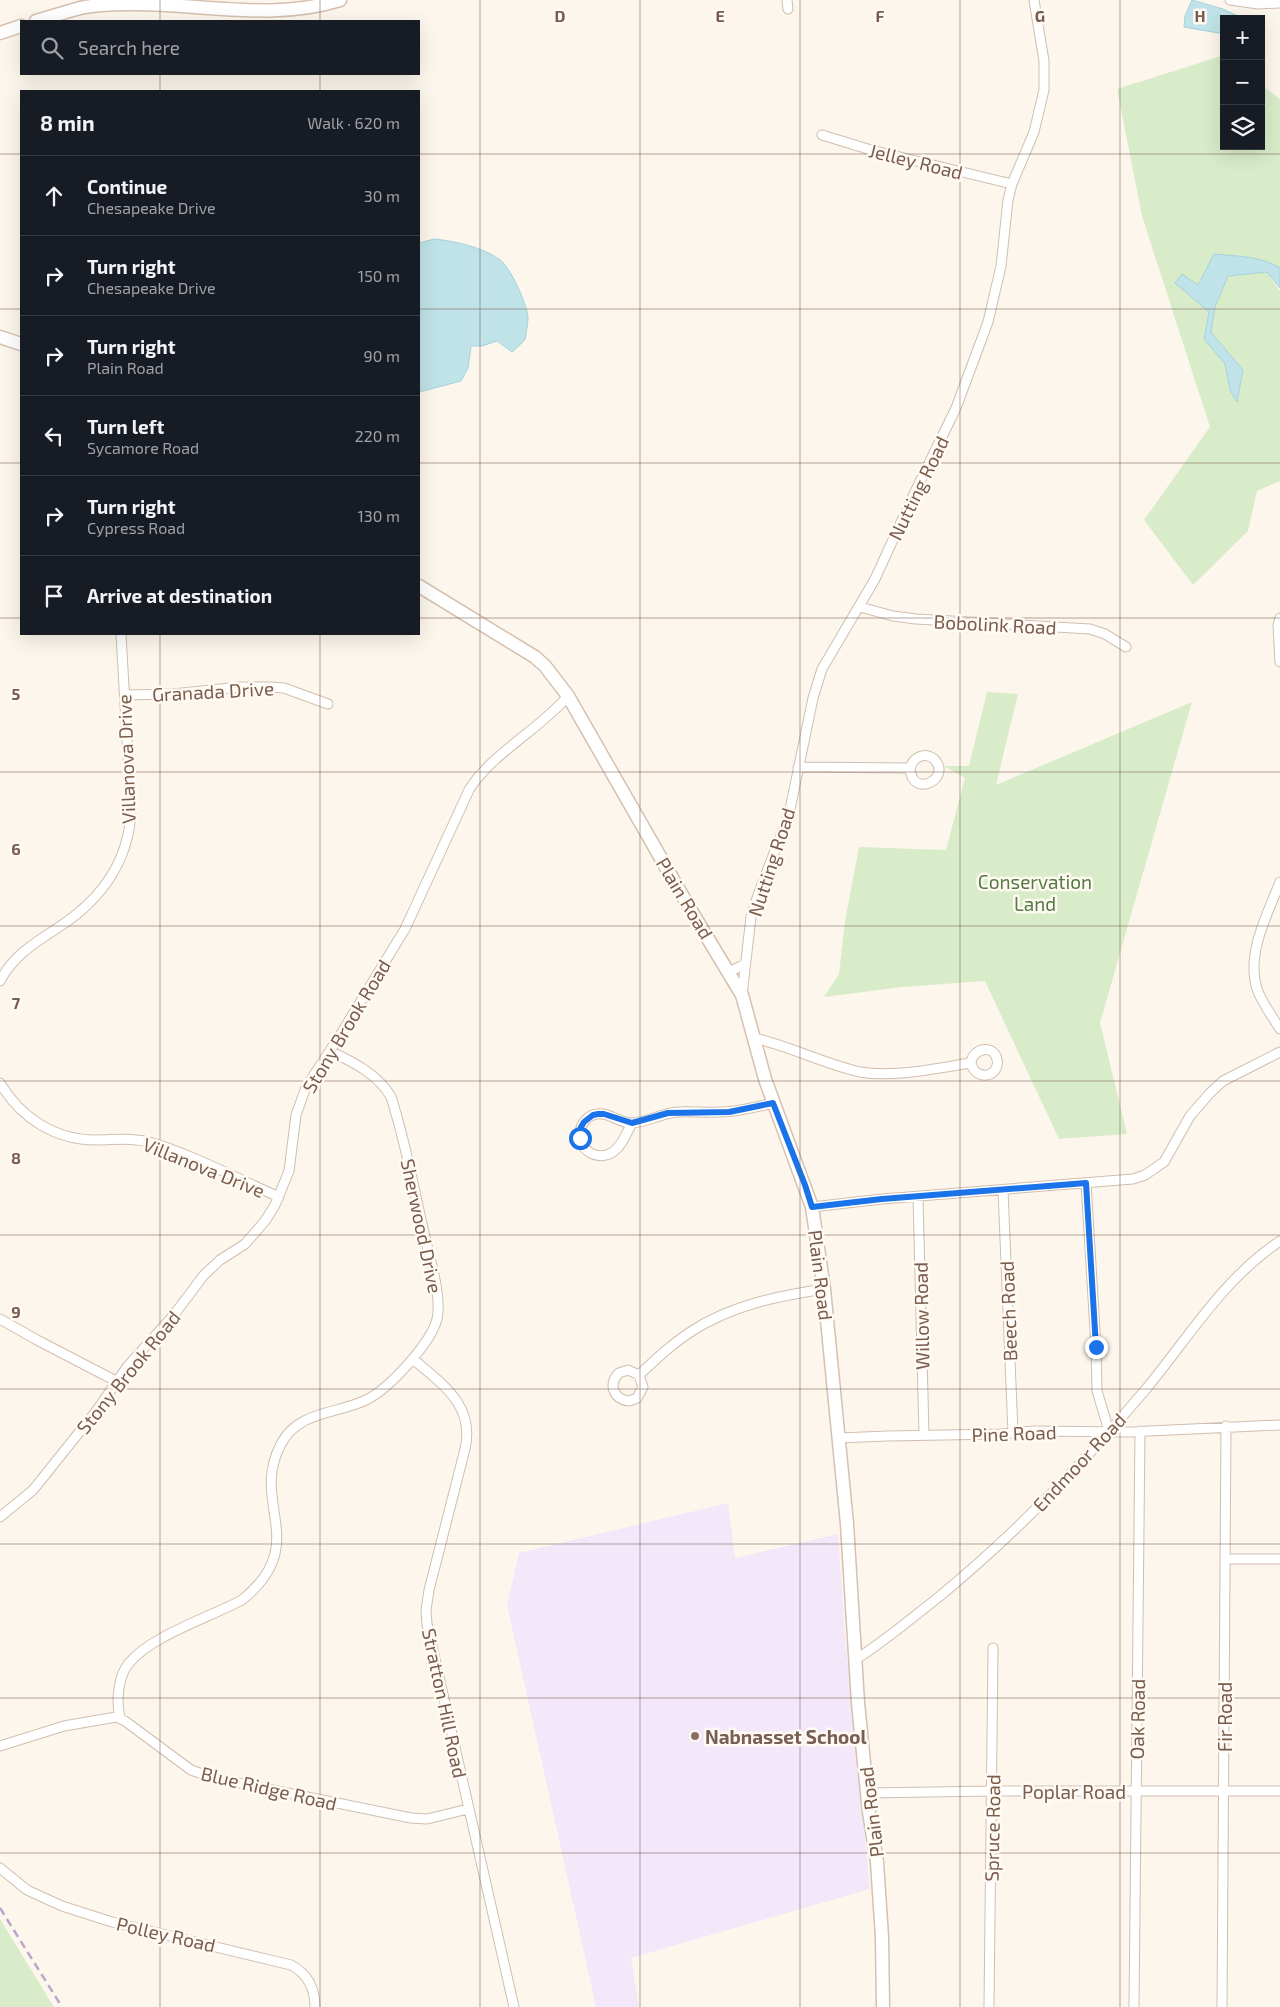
<!DOCTYPE html>
<html lang="en">
<head>
<meta charset="utf-8">
<style>
  body { margin:0; font-family:"Exo 2",sans-serif; background:#20242c; color:#f1f3f6 }
  .controls { position:absolute; right:15px; top:15px; display:grid; overflow:hidden; border-radius:0px; box-shadow:0 5px 20px #0002 }
  .controls button { width:45px; height:45px; display:grid; place-items:center; padding:0; border:0; border-bottom:1px solid #363941; background:#171b24; color:#f1f3f6; font:25px sans-serif }
  .stop { position:absolute; width:15px; height:15px; margin:-11px; border:4px solid #1a73e8; border-radius:50%; background:#fff }
  .stop.end { background:#1a73e8; border-color:#fff; box-shadow:0 1px 5px #0008 }
  .list { margin:0; padding:0; list-style:none }
  h2 { display:flex; justify-content:space-between; align-items:center; height:65px; margin:0; padding:0 20px; font-size:21px }
  h2 small { font-size:16px; font-weight:400; color:#9ea1a6 }
  .list li { display:grid; grid-template-columns:32px 1fr auto; gap:15px; align-items:center; box-sizing:border-box; height:80px; padding:0 20px; border-top:1px solid #363941 }
  .list b { display:block; font-size:19px; white-space:nowrap }
  .list p { margin:0; font-size:16px; white-space:nowrap; color:#9ea1a6 }
  .list em { font-size:16px; font-style:normal; color:#9ea1a6 }
  .icon { flex:none; width:28px; height:28px; fill:none; stroke:currentColor; stroke-width:2; stroke-linecap:round; stroke-linejoin:round }
  .map { position:relative; flex:none; width:1280px; height:2007px; overflow:hidden }
  .search { position:absolute; background:#171b24; box-shadow:0 5px 20px #0002; left:20px; top:20px; width:400px; height:55px; display:flex; align-items:center; gap:12px; box-sizing:border-box; padding:0 18px; border-radius:0px; color:#9ea1a6; font-size:19px }
  .panel { position:absolute; background:#171b24; box-shadow:0 5px 20px #0002; left:20px; top:90px; width:400px; height:545px; border-radius:0px }
  .map>svg:first-child { display:block }
</style>
</head>
<body>
<div class="map">
<svg width="1280" height="2007" viewBox="0 0 1280 2007">
  <rect width="100%" height="100%" fill="#fdf6ec"/>
  <path fill="#f3e8fa" d="M728 1503 735 1558 838 1534 846 1646 870 1889 631 1958 639 2007H596L507 1605 519 1553Z"/>
  <path fill="#d8ecc9" d="M1221 56 1224 58V146H1261V85L1280 99V268C1262 256 1235 256 1214 254L1209 312 1204 339 1225 364 1230 390 1237 401 1243 370 1211 332 1215 307 1228 276 1267 272 1280 291V481L1257 491 1248 531 1193 585 1144 520 1210 427 1142 216 1117 89Z
    M987 692 1018 694 996 785 1192 702 1100 1023 1127 1134 1059 1139 985 981 902 987 824 997 839 974 845 921 859 847 946 850 965 778 944 766H969Z
    M0 1919 54 2007H0Z"/>
  <path fill="#bfe3e8" stroke="#a5d3da" d="M1192 0 1223 9 1244 19H1224V34L1184 27 1185 16Z
    M434 239C454 241 482 247 499 259 510 266 527 304 528 317 528 324 526 332 525 340L512 352 497 341 482 346H471L468 368 461 381 419 392V243Z
    M1214 254C1235 256 1262 256 1280 268V288L1267 272 1228 276 1215 307 1211 332 1243 370 1237 402 1230 390 1225 364 1204 339 1209 312 1175 283 1182 274 1198 285Z"/>
  <g fill="none" stroke-linecap="round" stroke-linejoin="round">
    <g stroke="#d1beb0" stroke-width="11">
      <path id="street" d="M787 0 788 9
        M1230 0 1258 4 1280 3
        M822 135 871 150 1012 184
        M860 607 893 616 916 619 1090 629 1105 634 1126 647
        M1280 618 1278 625 1280 662
        M125 695 173 694 240 687H271L284 688 328 704
        M798 767 910 768C912 800 953 778 934 759 924 751 913 758 910 768
        M1280 882C1267 915 1246 954 1257 989 1262 1003 1272 1016 1280 1029
        M729 972 745 964
        M0 981C14 954 38 941 62 925 102 898 129 860 131 811L121 634
        M742 995 751 917 759 892 789 814 813 698 822 669 875 579 913 496 956 408 988 322 1001 266 1008 200 1012 184 1034 132 1044 90V61L1034 0
        M754 1038C790 1046 824 1064 860 1072 894 1078 937 1068 971 1063 976 1083 1001 1076 997 1059 993 1043 972 1049 971 1063
        M0 1083C21 1118 55 1140 96 1140 116 1140 133 1137 153 1143 195 1156 238 1179 279 1197
        M632 1123C627 1132 622 1146 613 1152 598 1162 577 1150 580 1132 581 1123 588 1115 597 1114 610 1112 622 1125 634 1123 649 1121 663 1113 678 1112 692 1111 706 1113 720 1112 738 1112 756 1107 773 1103
        M1086 1183 1096 1347 1097 1391 1109 1431
        M1003 1190 1013 1433
        M918 1197 924 1435
        M812 1207 882 1199 1133 1179 1145 1175 1164 1162 1190 1116 1210 1093 1223 1081 1280 1052
        M0 1319 37 1340 116 1381
        M413 1359C442 1384 475 1405 465 1449L429 1590 426 1610 427 1624 514 2007
        M639 1375 643 1387 637 1398 629 1401C613 1399 608 1384 619 1373L628 1370 639 1375C656 1359 673 1343 692 1331 732 1305 778 1296 824 1289
        M839 1438 887 1436 1000 1434 1034 1431 1128 1432 1280 1425
        M0 1517 33 1490 97 1410 127 1367 173 1316 204 1275 220 1260 245 1244 265 1221 275 1205 289 1171 296 1115 306 1087 339 1037 405 929 469 790C491 754 540 729 568 696
        M1225 1559H1280
        M855 1660C885 1641 912 1618 940 1596 1015 1534 1083 1464 1146 1389 1189 1337 1223 1279 1280 1241
        M120 1718C116 1701 118 1676 129 1663 151 1636 210 1617 242 1600 312 1543 249 1504 281 1444 298 1411 337 1414 366 1400 389 1389 431 1343 437 1319 442 1296 430 1260 425 1237 414 1190 406 1143 391 1097 378 1074 353 1062 330 1051
        M0 1746 64 1726 116 1717 125 1721 191 1770 214 1778 411 1818 427 1819 468 1809
        M869 1793 992 1791H1280
        M0 1868 27 1890 62 1906 112 1922 291 1965C308 1974 315 1988 315 2007
        M989 2007 993 1648
        M1134 2007 1140 1431
        M1222 2007 1226 1426"/>
    </g>
    <g stroke="#d6c0b0" stroke-width="15">
      <path id="secondary" d="M36 21C51 17 65 12 80 8 97 4 117 4 134 4 203 4 273 21 340 0
        M0 33 21 26
        M0 337 21 344
        M419 586 535 657 545 666 568 696 690 909 742 995 765 1079 812 1207 824 1289 847 1524 858 1703 869 1812 877 1862 882 1937 883 2007"/>
    </g>
    <use href="#street" stroke="#fff" stroke-width="9"/>
    <use href="#secondary" stroke="#fff" stroke-width="12"/>
    <path stroke="#b9a8c9" stroke-width="2.5" stroke-dasharray="8 5" stroke-linecap="butt" d="M0 1908 62 2007"/>
  </g>
  <g fill="none" stroke-linecap="round" stroke-linejoin="round">
    <path stroke="#1a73e8" stroke-width="6" d="M580 1138 581 1127 584 1122 593 1115 598 1114H604L632 1123 668 1113 729 1112 773 1103 805 1185 812 1207 882 1199 1086 1183 1096 1347"/>
  </g>
  <path fill="none" stroke="#7a5c4d" stroke-width="1" stroke-opacity="0.55" d="M160 0V21M320 0V21M480 0V2007M640 0V2007M800 0V2007M960 0V2007M1120 0V2007M160 74V91M320 74V91M0 154H21M419 154H1280M0 309H21M419 309H1280M0 463H21M419 463H1280M0 618H21M419 618H1280M160 634V2007M320 634V2007M0 772H1280M0 926H1280M0 1081H1280M0 1235H1280M0 1389H1280M0 1544H1280M0 1698H1280M0 1853H1280"/>
  <circle fill="#8d6e63" stroke="#fffaf3" stroke-width="2" cx="695" cy="1736" r="5"/>
  <g text-anchor="middle" dominant-baseline="central" stroke-width="5" stroke-linejoin="round" paint-order="stroke">
    <g font-size="19" fill="#7a5c4d" stroke="#fffaf3">
      <text transform="translate(916 161) rotate(14)">Jelley Road</text>
      <text transform="translate(918 488) rotate(-64)">Nutting Road</text>
      <text transform="translate(995 624) rotate(3)">Bobolink Road</text>
      <text transform="translate(213 691) rotate(-3)">Granada Drive</text>
      <text transform="translate(126 759) rotate(-92)">Villanova Drive</text>
      <text transform="translate(771 862) rotate(-72)">Nutting Road</text>
      <text transform="translate(685 898) rotate(59)">Plain Road</text>
      <text transform="translate(346 1026) rotate(-59)">Stony Brook Road</text>
      <text transform="translate(204 1167) rotate(22)">Villanova Drive</text>
      <text transform="translate(422 1226) rotate(78)">Sherwood Drive</text>
      <text transform="translate(821 1275) rotate(83)">Plain Road</text>
      <text transform="translate(1008 1311) rotate(-92)">Beech Road</text>
      <text transform="translate(921 1316) rotate(-91)">Willow Road</text>
      <text transform="translate(128 1372) rotate(-51)">Stony Brook Road</text>
      <text transform="translate(1014 1433) rotate(-2)">Pine Road</text>
      <text transform="translate(1079 1462) rotate(-47)">Endmoor Road</text>
      <text transform="translate(445 1703) rotate(78)">Stratton Hill Road</text>
      <text transform="translate(1224 1717) rotate(-90)">Fir Road</text>
      <text transform="translate(1137 1719) rotate(-89)">Oak Road</text>
      <text transform="translate(269 1788) rotate(13)">Blue Ridge Road</text>
      <text x="1074" y="1791">Poplar Road</text>
      <text transform="translate(871 1812) rotate(-97)">Plain Road</text>
      <text transform="translate(992 1828) rotate(-89)">Spruce Road</text>
      <text transform="translate(166 1934) rotate(13)">Polley Road</text>
    </g>
    <g font-size="19" fill="#537a41" stroke="#fffaf3">
      <text x="1035" y="881">Conservation<tspan x="1035" dy="22">Land</tspan></text>
    </g>
    <g font-size="19" font-weight="bold" fill="#785e54" stroke="#fffaf3" text-anchor="start">
      <text x="705" y="1736">Nabnasset School</text>
    </g>
  </g>
  <g font-size="16" text-anchor="middle" font-weight="bold" fill="#7a5c4d" stroke="#fffaf3" stroke-width="5" stroke-linejoin="round" paint-order="stroke">
    <text x="560" y="22">D</text>
    <text x="720" y="22">E</text>
    <text x="880" y="22">F</text>
    <text x="1040" y="22">G</text>
    <text x="1200" y="22">H</text>
    <text x="16" y="700">5</text>
    <text x="16" y="855">6</text>
    <text x="16" y="1009">7</text>
    <text x="16" y="1164">8</text>
    <text x="16" y="1318">9</text>
  </g>
</svg>
<div class="controls">
<button>+</button>
<button>−</button>
<button><svg class="icon" aria-label="layers" viewBox="0 0 24 24"><path d="M12 4l9 5-9 5-9-5zM3 14l9 5 9-5"/></svg></button>
</div>
<div class="stop" style="left:580px;top:1138px"></div>
<div class="stop end" style="left:1096px;top:1347px"></div>
<div class="search"><svg class="icon" aria-label="search" viewBox="0 0 24 24"><circle cx="10" cy="10" r="6"/><path d="M15 15l6 6"/></svg>Search here</div>
<section class="panel">
<h2>8 min<small>Walk · 620 m</small></h2>
<ul class="list">
<li><svg class="icon" aria-label="ahead" viewBox="0 0 24 24"><path d="M12 20V5M6 11l6-6 6 6"/></svg><div><b>Continue</b><p>Chesapeake Drive</p></div><em>30 m</em></li>
<li><svg class="icon" aria-label="right" viewBox="0 0 24 24"><path d="M7 20v-9h11M14 6l5 5-5 5"/></svg><div><b>Turn right</b><p>Chesapeake Drive</p></div><em>150 m</em></li>
<li><svg class="icon" aria-label="right" viewBox="0 0 24 24"><path d="M7 20v-9h11M14 6l5 5-5 5"/></svg><div><b>Turn right</b><p>Plain Road</p></div><em>90 m</em></li>
<li><svg class="icon" aria-label="left" viewBox="0 0 24 24"><path d="M17 20v-9H6M10 6l-5 5 5 5"/></svg><div><b>Turn left</b><p>Sycamore Road</p></div><em>220 m</em></li>
<li><svg class="icon" aria-label="right" viewBox="0 0 24 24"><path d="M7 20v-9h11M14 6l5 5-5 5"/></svg><div><b>Turn right</b><p>Cypress Road</p></div><em>130 m</em></li>
<li><svg class="icon" aria-label="arrive" viewBox="0 0 24 24"><path d="M6 21V4h12l-3 4 3 4H6"/></svg><div><b>Arrive at destination</b></div></li>
</ul>
</section>
</div>
</body>
</html>
